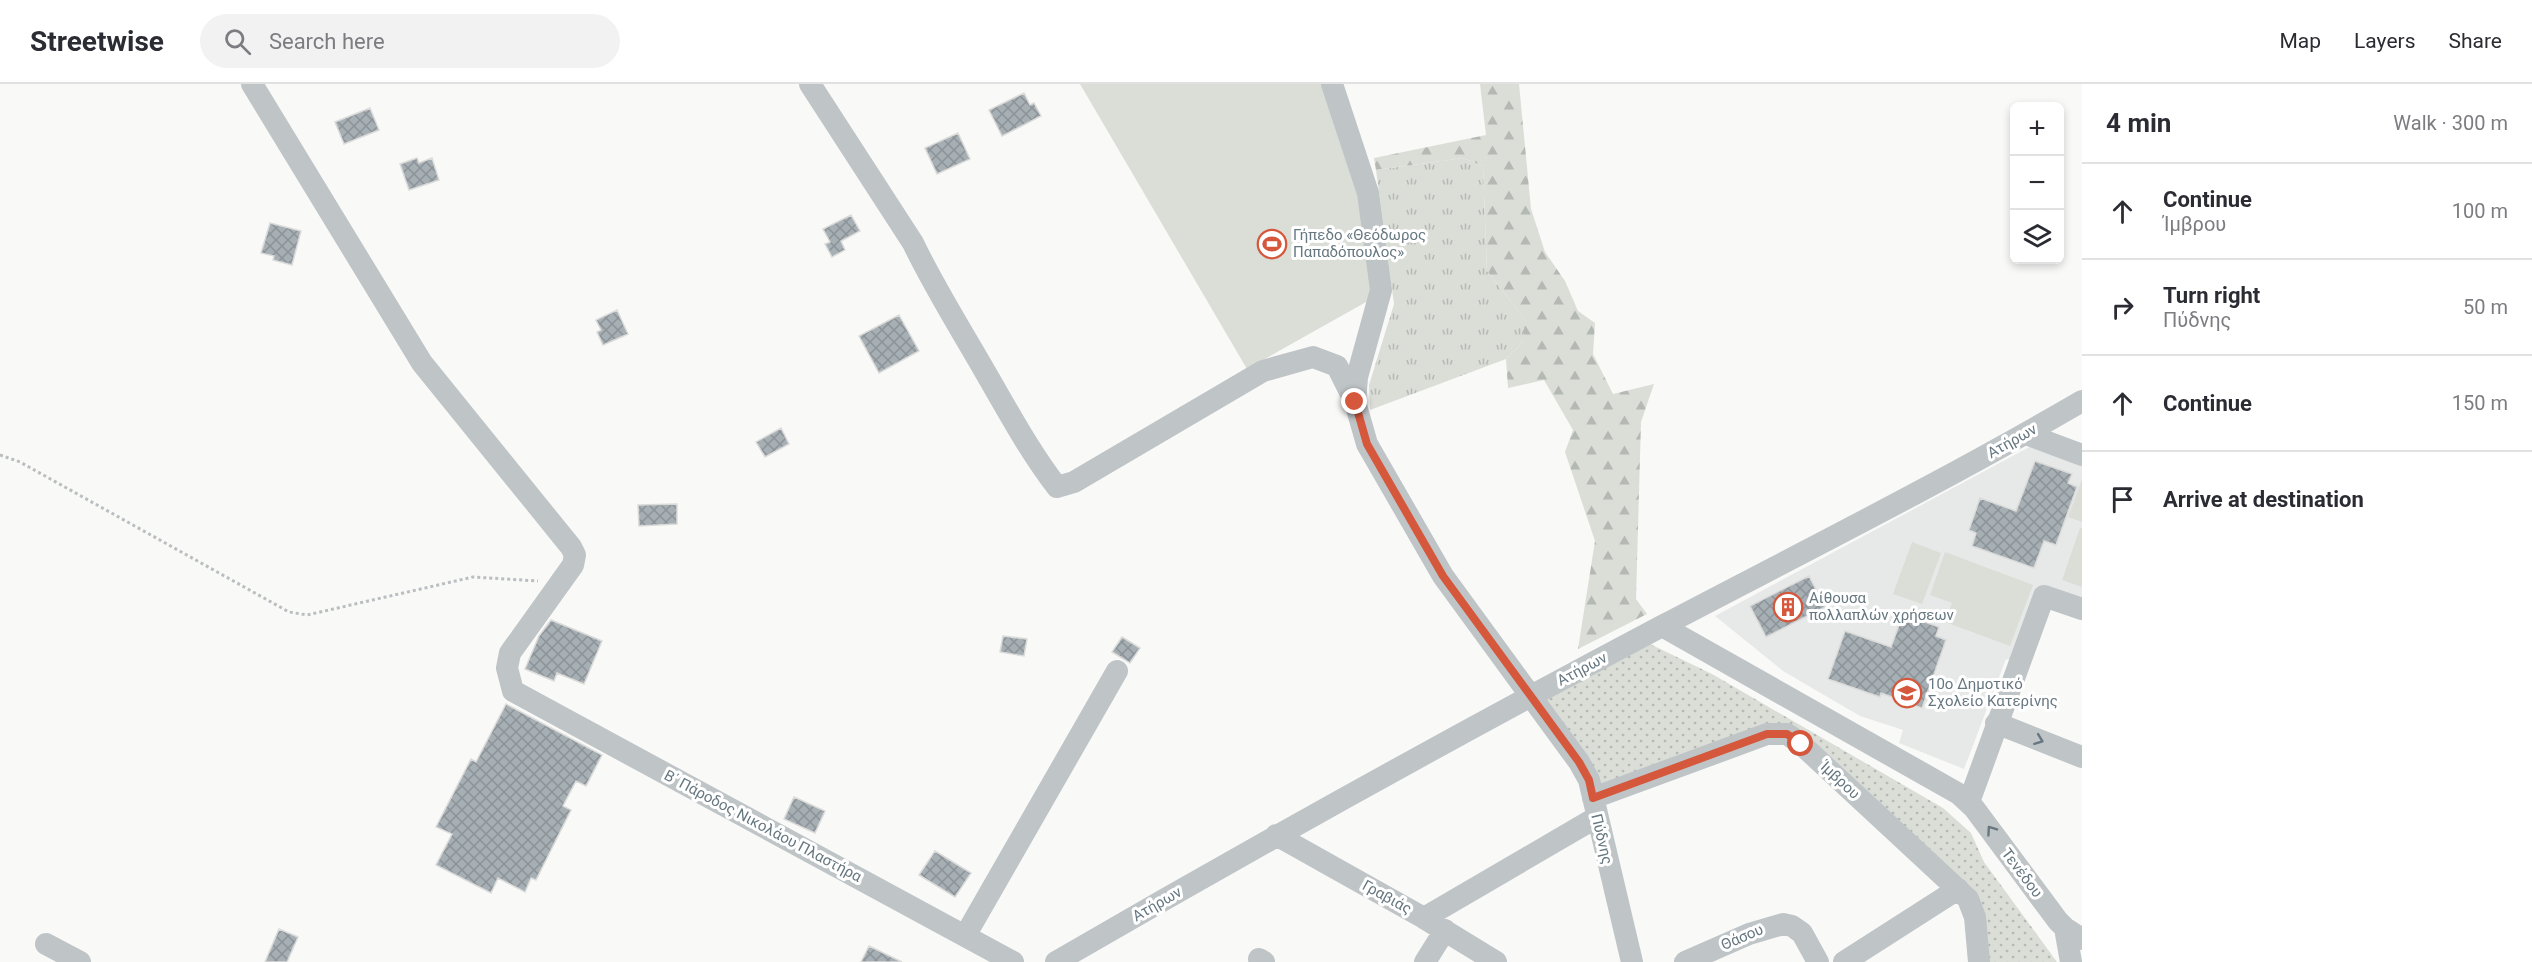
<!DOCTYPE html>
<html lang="en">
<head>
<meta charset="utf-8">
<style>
  body { margin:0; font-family:Roboto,sans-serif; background:#f2f2f3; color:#2b2b33 }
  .controls { position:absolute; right:18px; top:18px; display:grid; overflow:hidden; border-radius:9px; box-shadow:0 3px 9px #0003 }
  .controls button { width:54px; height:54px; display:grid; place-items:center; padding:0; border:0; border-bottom:2px solid #e1e1e2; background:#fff; color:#2b2b33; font:30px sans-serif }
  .stop { position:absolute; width:18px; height:18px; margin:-14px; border:4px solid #d5573c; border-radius:50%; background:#fff }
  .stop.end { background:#d5573c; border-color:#fff; box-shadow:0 2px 6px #0008 }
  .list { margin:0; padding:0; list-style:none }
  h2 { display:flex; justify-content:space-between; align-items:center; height:78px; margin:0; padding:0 24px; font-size:26px }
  h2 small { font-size:20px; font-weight:400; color:#7c7c81 }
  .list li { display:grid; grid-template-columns:39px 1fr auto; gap:18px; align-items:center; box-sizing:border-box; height:96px; padding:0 24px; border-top:2px solid #e1e1e2 }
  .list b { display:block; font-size:22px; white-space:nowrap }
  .list p { margin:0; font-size:20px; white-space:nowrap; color:#7c7c81 }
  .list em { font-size:20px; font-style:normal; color:#7c7c81 }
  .icon { flex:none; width:33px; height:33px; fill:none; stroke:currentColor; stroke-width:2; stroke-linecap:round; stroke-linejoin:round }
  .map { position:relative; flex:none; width:2082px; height:878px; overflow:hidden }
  header { display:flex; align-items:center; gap:36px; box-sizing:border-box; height:84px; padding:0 30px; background:#fff; border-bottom:2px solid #e1e1e2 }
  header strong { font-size:28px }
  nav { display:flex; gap:33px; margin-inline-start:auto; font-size:21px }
  .search { width:420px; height:54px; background:#f2f2f3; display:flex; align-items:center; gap:15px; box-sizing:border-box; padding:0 21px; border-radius:33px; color:#7c7c81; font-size:22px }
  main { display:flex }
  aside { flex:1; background:#fff }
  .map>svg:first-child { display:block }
</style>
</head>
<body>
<header>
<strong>Streetwise</strong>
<div class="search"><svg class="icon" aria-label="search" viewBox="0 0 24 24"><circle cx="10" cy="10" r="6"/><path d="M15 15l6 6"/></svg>Search here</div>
<nav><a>Map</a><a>Layers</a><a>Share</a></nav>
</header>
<main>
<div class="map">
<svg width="2082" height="878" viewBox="0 0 2082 878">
  <defs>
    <pattern id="grass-tufts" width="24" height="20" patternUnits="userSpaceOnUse" patternTransform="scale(1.5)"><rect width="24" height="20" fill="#daded7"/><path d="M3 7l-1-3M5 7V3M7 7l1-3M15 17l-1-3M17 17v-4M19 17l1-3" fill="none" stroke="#b5b9b4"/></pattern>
    <pattern id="forest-firs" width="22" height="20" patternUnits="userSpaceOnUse" patternTransform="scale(1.5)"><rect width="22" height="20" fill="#daded7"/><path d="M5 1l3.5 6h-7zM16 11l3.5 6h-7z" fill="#b5b9b4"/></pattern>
    <pattern id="park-dots" width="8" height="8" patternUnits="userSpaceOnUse" patternTransform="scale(1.5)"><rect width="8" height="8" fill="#daded7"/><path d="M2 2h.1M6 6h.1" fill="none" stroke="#b5b9b4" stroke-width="1.8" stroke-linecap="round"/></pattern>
    <pattern id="building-cross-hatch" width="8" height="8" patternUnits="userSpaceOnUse" patternTransform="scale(1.5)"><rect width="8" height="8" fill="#a6afb4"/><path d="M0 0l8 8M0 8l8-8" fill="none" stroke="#8b9398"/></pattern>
  </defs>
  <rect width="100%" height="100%" fill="#f9f9f8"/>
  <path fill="#e7e9e8" d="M2033 361 2082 378V520L2042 506 2014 577 2006 575 1964 685 1899 659 1903 646 1860 632 1783 587 1715 532Z"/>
  <path fill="url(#grass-tufts)" d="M1463 74 1483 82 1487 187 1524 234V257L1506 275 1370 326 1369 301 1394 220 1376 86Z"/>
  <path fill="url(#forest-firs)" d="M1480 0H1519L1531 125 1545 168 1565 197 1578 227 1595 239 1593 270 1613 310 1654 300 1641 338 1636 515 1647 530 1578 565 1595 457 1565 368 1573 346 1544 296 1508 304 1506 275 1524 257V234L1487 187 1483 82 1463 74 1376 86 1374 74 1486 51Z"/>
  <path fill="url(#park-dots)" d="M1650 560 1712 590 1943 724 1971 749 1984 778 2057 878H1976L1973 831 1784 645 1598 708 1545 614Z"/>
  <path fill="#daded7" d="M1080 0H1323L1363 108 1375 213 1247 285Z
    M2082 395V438L2068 433Z
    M2080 444H2082V503L2062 496Z
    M1912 458 1941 469 1922 520 1893 510Z
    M1945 468 2033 501 2010 562 1945 538 1952 519 1930 511Z"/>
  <path fill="url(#building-cross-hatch)" stroke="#dbdbda" stroke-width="1.5" d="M1024 9 1030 21 1034 19 1041 32 1002 52 989 26Z
    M370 24 379 46 344 60 335 38Z
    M958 49 970 75 937 90 925 64Z
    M417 74 419 79 432 74 439 96 409 106 400 80Z
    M851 131 860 147 841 157 845 166 832 173 825 160 830 158 823 145Z
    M270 139 301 147 292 181 273 176 274 172 261 169Z
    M617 226 628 250 603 261 597 248 601 246 596 236Z
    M899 231 919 267 879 289 859 252Z
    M781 344 789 360 765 373 756 358Z
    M2035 377 2072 390 2068 399 2077 403 2056 461 2044 457 2034 484 1972 462 1976 449 1969 446 1980 414 2016 427Z
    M677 420V440L639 442 638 421Z
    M1809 492 1825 523 1766 553 1750 522Z
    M1903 530 1939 543 1936 552 1946 556 1922 624 1881 609 1880 613 1828 595 1845 547 1891 563Z
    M551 536 602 557 584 600 557 589 554 597 525 585 539 552Z
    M1003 552 1027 555 1024 572 1000 568Z
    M1122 553 1140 564 1130 579 1112 568Z
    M506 620 602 671 586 702 576 697 563 722 571 726 536 796 531 794 525 808 498 794 491 809 436 781 452 750 436 743 471 675 476 678Z
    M794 713 825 727 815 749 784 735Z
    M935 767 971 789 955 813 919 791Z
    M279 845 298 853 287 878H265Z
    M869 862 902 878H861Z"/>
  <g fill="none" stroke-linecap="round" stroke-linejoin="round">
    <path stroke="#babec0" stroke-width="3" stroke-dasharray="3 3" stroke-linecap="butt" d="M0 371 20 378 289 528 307 531 473 493 538 497"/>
    <path stroke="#bfc4c7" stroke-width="22" d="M252 0 422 279 571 463 575 471 573 481 510 569 507 584 513 607 1013 878
      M810 0 913 159C935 205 962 247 987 291 1009 329 1030 368 1057 403L1074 398 1263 287 1313 273 1337 282 1355 318
      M1332 0 1368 109 1381 206 1357 293 1355 318 1367 360 1443 492 1579 678 1589 696 1632 878
      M2026 350 2082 371
      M1662 542 1959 710 1974 724 2058 837 2065 844 2082 855
      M1996 639 2082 673
      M1593 714 1767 650H1787L1801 660 1968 815 1975 833 1979 878
      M1969 718 2044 512 2082 525
      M1276 751 1424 834 1496 878
      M1424 834 1597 733
      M2065 844 2071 878
      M965 852 1117 587
      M46 860 80 878
      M1259 875 1264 878
      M1056 878C1256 762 1458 650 1662 542 1803 468 1945 397 2082 317
      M1425 878 1445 846
      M1685 878 1749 850 1783 840 1792 842 1802 849 1818 878
      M1844 878 1958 805"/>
  </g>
  <defs><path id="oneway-chevron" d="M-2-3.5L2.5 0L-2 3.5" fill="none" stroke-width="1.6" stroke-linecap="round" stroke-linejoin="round" transform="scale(1.5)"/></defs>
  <g stroke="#667780">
    <use href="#oneway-chevron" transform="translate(2039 656) rotate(21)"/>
    <use href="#oneway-chevron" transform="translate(1991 746) rotate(-125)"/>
  </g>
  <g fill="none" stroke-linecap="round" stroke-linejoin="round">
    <path stroke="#d5573c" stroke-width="8" d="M1355 318 1367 360 1443 492 1579 678 1589 696 1593 714 1767 650H1787L1801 660"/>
  </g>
  <defs>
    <g id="stadium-ring" transform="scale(1.5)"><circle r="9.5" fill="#fff" stroke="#d5573c" stroke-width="1.5"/><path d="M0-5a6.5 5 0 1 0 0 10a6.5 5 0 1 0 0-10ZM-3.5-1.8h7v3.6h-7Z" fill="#d5573c"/></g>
    <g id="building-ring" transform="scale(1.5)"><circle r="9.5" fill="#fff" stroke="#d5573c" stroke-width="1.5"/><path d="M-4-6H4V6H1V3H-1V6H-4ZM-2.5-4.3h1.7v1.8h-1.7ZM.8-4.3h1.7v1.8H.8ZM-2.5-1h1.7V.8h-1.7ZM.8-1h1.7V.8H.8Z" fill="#d5573c"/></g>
    <g id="school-ring" transform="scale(1.5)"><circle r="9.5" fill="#fff" stroke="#d5573c" stroke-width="1.5"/><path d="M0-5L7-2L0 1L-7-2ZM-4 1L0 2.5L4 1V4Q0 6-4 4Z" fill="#d5573c"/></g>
  </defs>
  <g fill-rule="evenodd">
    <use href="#stadium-ring" x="1272" y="160"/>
    <use href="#building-ring" x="1788" y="523"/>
    <use href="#school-ring" x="1907" y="609"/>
  </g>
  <g text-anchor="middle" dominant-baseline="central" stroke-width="6" stroke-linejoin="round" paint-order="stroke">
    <g font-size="15" fill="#667780" stroke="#fff" text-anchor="start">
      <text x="1293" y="151">Γήπεδο «Θεόδωρος<tspan x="1293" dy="17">Παπαδόπουλος»</tspan></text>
      <text x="1809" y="514">Αίθουσα<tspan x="1809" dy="17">πολλαπλών χρήσεων</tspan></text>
      <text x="1928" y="600">10ο Δημοτικό<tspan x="1928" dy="17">Σχολείο Κατερίνης</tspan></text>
    </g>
    <g font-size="15" fill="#667780" stroke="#fff">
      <text transform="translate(2012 357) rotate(-29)">Ατήρων</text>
      <text transform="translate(1582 585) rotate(-28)">Ατήρων</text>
      <text transform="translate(1840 696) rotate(43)">Ίμβρου</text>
      <text transform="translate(763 742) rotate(28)">Β΄ Πάροδος Νικολάου Πλαστήρα</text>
      <text transform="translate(1602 755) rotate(77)">Πύδνης</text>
      <text transform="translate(2022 789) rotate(53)">Τενέδου</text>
      <text transform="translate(1387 813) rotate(29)">Γραβιάς</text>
      <text transform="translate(1157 820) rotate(-30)">Ατήρων</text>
      <text transform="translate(1742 853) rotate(-23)">Θάσου</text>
    </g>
  </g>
</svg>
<div class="controls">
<button>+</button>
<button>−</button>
<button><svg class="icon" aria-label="layers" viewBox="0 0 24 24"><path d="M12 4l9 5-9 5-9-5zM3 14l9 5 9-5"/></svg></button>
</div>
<div class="stop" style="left:1801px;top:660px"></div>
<div class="stop end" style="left:1355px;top:318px"></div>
</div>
<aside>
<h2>4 min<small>Walk · 300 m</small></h2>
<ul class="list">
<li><svg class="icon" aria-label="ahead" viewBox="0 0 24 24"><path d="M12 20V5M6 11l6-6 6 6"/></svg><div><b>Continue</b><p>Ίμβρου</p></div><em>100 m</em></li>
<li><svg class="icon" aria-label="right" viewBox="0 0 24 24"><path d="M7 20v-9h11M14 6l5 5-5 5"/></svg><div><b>Turn right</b><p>Πύδνης</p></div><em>50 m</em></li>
<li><svg class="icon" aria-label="ahead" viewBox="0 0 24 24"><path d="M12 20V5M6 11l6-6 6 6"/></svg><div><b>Continue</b></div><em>150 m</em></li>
<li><svg class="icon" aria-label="arrive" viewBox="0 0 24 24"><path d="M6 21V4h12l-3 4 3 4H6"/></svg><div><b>Arrive at destination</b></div></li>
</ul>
</aside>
</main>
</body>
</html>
